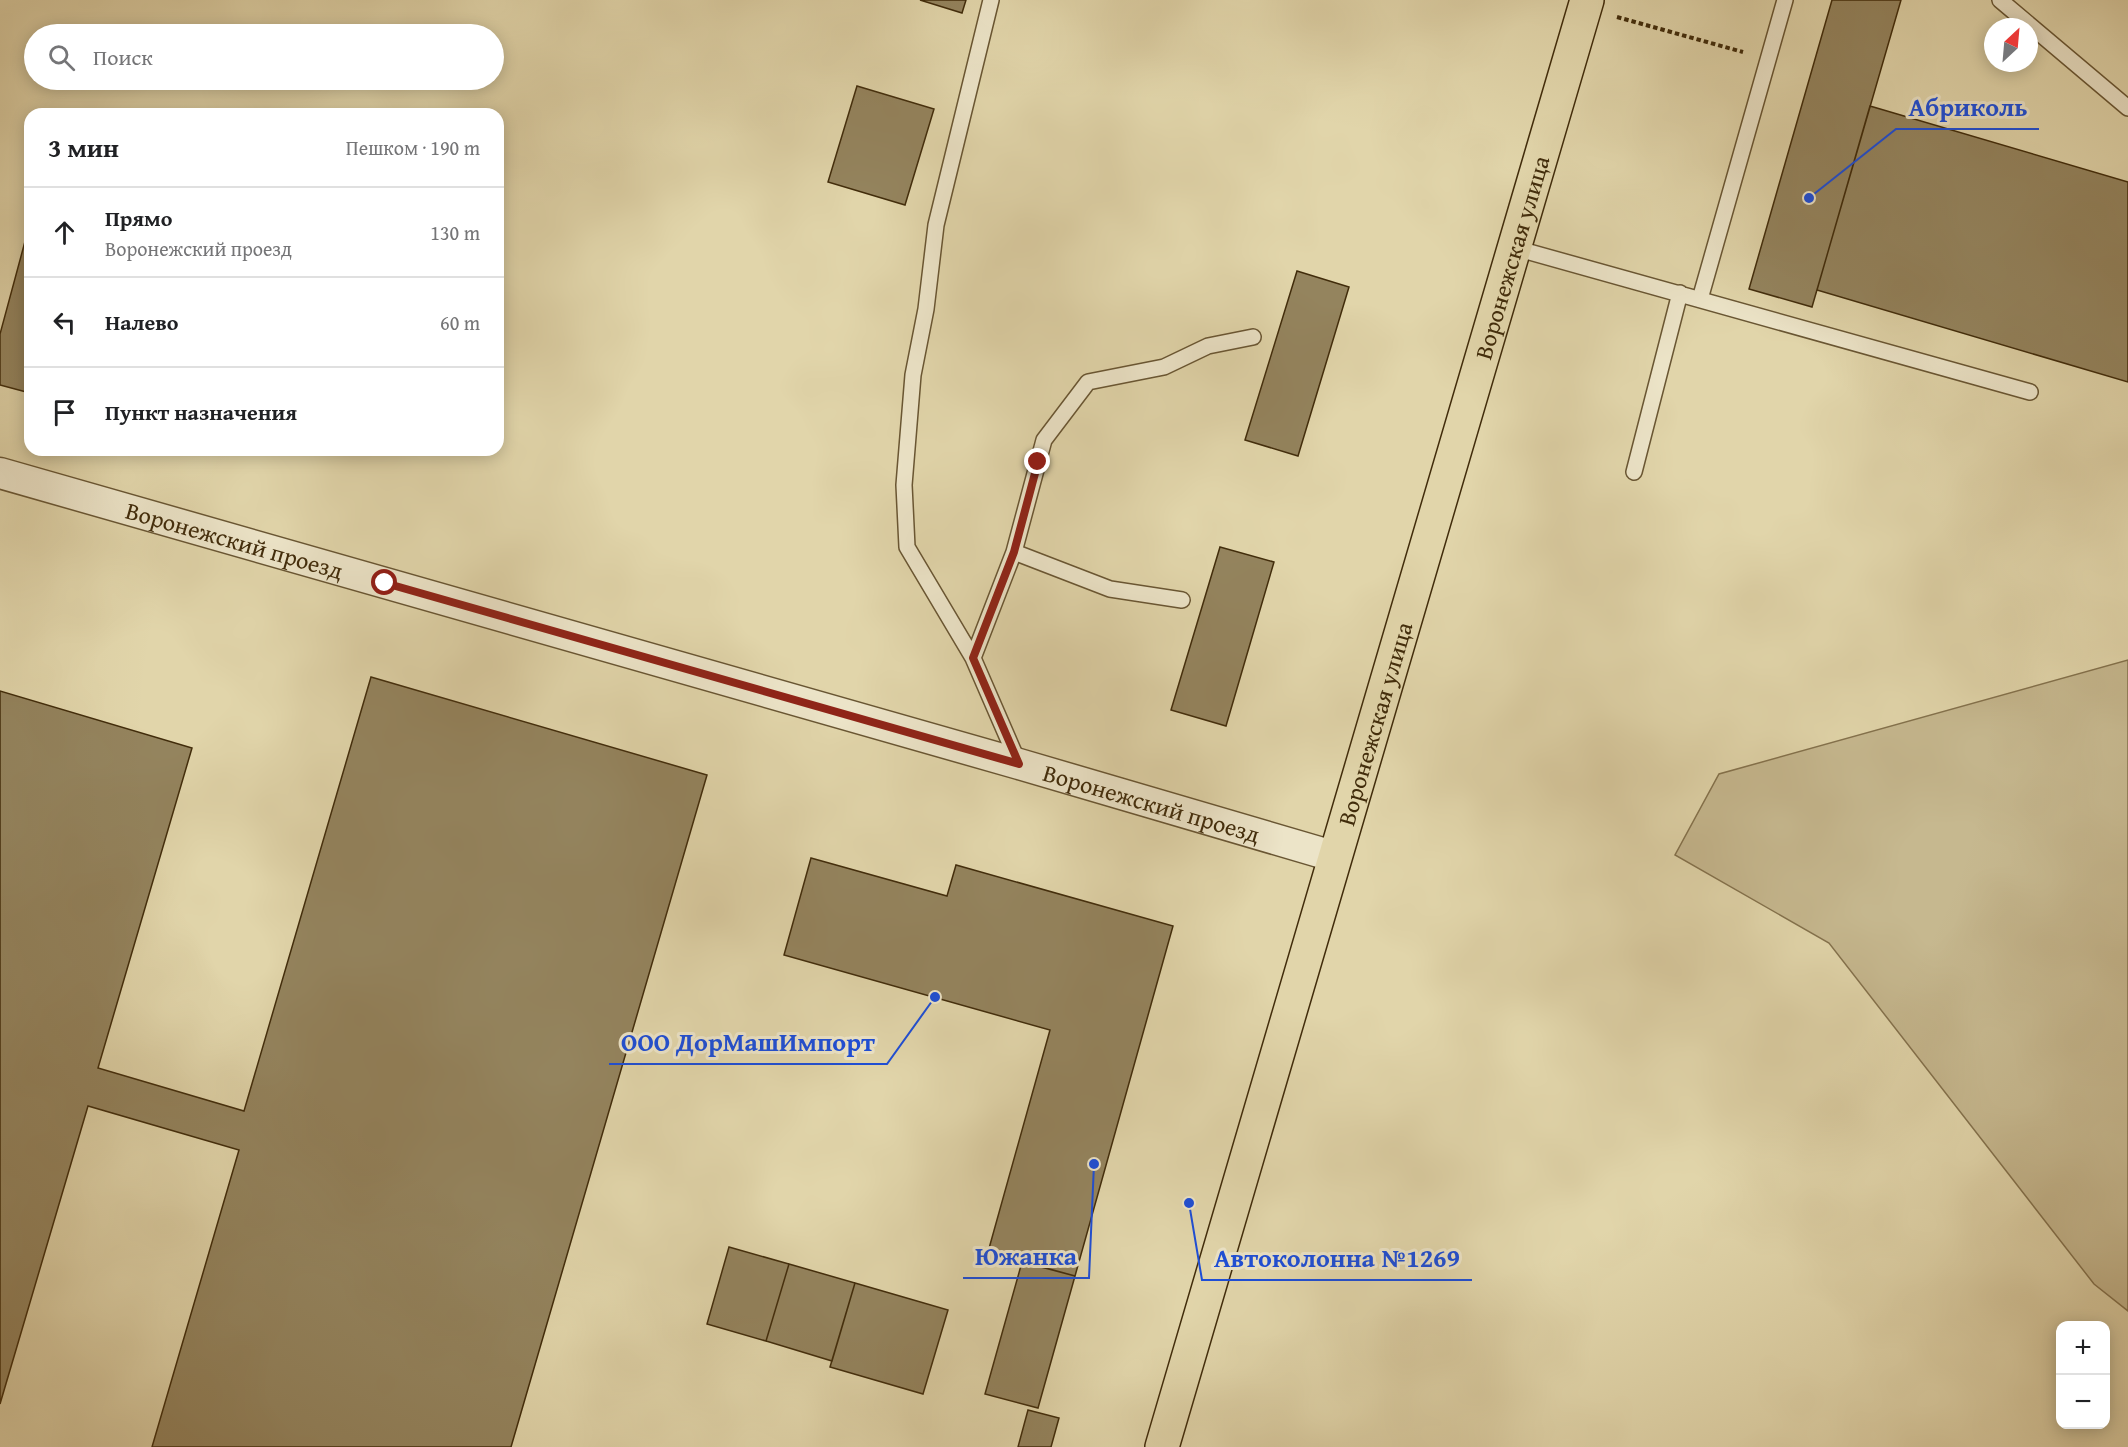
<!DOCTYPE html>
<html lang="ru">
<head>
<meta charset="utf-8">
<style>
  body { margin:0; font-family:"Gentium Book Plus",serif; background:#f6f6f6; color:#202124 }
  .controls { position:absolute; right:18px; bottom:18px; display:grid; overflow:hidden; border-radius:12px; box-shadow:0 3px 15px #0003 }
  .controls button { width:54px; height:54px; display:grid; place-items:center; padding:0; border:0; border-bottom:2px solid #e0e0e0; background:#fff; color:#202124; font:30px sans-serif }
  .compass { position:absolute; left:1984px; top:18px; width:54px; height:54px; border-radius:50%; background:#fff; box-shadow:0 3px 15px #0003; rotate:26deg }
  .stop { position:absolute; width:18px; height:18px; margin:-14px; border:4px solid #8f2418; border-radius:50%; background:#fff }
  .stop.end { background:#8f2418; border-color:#fff; box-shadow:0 2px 6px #0008 }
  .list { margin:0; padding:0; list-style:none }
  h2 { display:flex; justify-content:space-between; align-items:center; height:78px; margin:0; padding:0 24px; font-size:26px }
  h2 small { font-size:20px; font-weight:400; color:#757577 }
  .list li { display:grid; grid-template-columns:39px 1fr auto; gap:18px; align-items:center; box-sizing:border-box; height:90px; padding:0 24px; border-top:2px solid #e0e0e0 }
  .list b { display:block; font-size:22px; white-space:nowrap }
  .list p { margin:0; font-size:20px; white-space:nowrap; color:#757577 }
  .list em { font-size:20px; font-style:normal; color:#757577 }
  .icon { flex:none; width:33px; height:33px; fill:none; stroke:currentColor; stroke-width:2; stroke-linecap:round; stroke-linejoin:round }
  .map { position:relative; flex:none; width:2128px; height:1447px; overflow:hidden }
  .search { position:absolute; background:#fff; box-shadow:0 3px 15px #0003; left:24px; top:24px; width:480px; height:66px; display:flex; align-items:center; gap:15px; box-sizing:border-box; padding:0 21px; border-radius:33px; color:#757577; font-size:22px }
  .panel { position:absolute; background:#fff; box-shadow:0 3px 15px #0003; left:24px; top:108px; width:480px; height:348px; border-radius:18px }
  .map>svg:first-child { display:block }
</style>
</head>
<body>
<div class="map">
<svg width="2128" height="1447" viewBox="0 0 2128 1447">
  <rect width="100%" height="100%" fill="#e1d5aa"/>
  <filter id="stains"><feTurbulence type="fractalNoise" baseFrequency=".00333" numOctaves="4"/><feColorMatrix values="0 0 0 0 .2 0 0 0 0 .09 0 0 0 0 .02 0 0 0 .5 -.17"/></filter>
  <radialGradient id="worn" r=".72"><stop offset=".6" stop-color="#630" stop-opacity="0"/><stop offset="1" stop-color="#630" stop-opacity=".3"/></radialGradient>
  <path fill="#c6b88f" stroke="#84724d" stroke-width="1.5" d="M2128 660V1311L2094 1284 1829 943 1675 855 1719 774Z"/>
  <path fill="#94845e" stroke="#412c0b" stroke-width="1.5" d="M920 0H966L962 13Z
    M1832 0H1901L1812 307 1749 289Z
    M857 86 934 109 905 205 828 182Z
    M1870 106 2128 182V382L1817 290Z
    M30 223V393L0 385V334Z
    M1297 271 1349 287 1298 456 1245 440Z
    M1220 547 1274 562 1226 726 1171 710Z
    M371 677 707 775 511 1447H152L239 1150 88 1106 0 1404V691L192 748 98 1068 244 1111Z
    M811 858 947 896 956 865 1173 926 1075 1276 988 1252 1050 1030 784 955Z
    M729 1247 789 1264 766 1341 707 1324Z
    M1022 1262 1075 1276 1038 1408 985 1394Z
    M789 1264 855 1283 832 1361 766 1341Z
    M855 1283 948 1310 923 1394 830 1367Z
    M1028 1410 1059 1418 1051 1447H1018Z"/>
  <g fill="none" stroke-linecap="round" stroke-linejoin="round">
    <g stroke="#695633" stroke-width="18">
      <path id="lane" d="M991 0 936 225 926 309 913 375 904 485 907 547 973 658 1019 764
        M2000 0 2128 108
        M1515 248 2030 392
        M1700 299 1785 0
        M1634 472 1680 293
        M1014 552 1110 589 1182 600
        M973 658 1014 552 1044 440 1088 382 1164 367 1208 346 1253 337"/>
    </g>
    <g stroke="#695633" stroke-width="33">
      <g id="street">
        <path id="s1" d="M0 473 1019 764 1336 857"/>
      </g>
    </g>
    <g stroke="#412c0b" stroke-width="36">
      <g id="highway">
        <path id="s2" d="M1162 1447 1587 0"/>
      </g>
    </g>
    <path stroke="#412c0b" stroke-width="4" stroke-dasharray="4.5 3" stroke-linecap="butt" d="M1617 17 1743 52"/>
    <use href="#lane" stroke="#ece4c8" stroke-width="15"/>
    <use href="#street" stroke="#ece4c8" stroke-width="30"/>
    <use href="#highway" stroke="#e1d5aa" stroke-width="33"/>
  </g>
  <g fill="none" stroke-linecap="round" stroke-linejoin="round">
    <path stroke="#8f2418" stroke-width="8" d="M385 583 1019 764 973 658 1014 552 1038 462"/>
  </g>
  <g text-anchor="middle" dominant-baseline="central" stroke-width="6" stroke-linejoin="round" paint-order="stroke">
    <g font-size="24" fill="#412c0b" stroke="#ece4c8">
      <text stroke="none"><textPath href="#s2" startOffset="1240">Воронежская улица</textPath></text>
      <text stroke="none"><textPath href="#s1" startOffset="244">Воронежский проезд</textPath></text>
      <text stroke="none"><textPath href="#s2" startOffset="754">Воронежская улица</textPath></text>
      <text stroke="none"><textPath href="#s1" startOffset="1198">Воронежский проезд</textPath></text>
    </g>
  </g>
  <path fill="none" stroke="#1d4ed8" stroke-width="2" d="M1809 198L1896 129H2039M935 997L887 1064H609M1094 1164L1089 1278H963M1189 1203L1202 1280H1472"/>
  <g fill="#1d4ed8" stroke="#ece4c8" stroke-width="2">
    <circle cx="1809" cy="198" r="6"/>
    <circle cx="935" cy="997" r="6"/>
    <circle cx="1094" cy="1164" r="6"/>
    <circle cx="1189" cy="1203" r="6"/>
  </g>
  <g font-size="26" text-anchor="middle" font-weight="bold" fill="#1d4ed8" stroke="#ece4c8" stroke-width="6" stroke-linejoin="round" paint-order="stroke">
    <text x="1968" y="116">Абриколь</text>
    <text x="748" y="1051">ООО ДорМашИмпорт</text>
    <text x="1026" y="1265">Южанка</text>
    <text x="1337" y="1267">Автоколонна №1269</text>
  </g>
  <rect width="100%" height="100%" filter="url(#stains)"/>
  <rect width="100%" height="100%" fill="url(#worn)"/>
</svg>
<div class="controls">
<button>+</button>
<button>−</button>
</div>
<svg class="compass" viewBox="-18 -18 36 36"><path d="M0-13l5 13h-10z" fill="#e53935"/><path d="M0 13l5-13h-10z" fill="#757577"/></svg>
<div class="stop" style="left:385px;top:583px"></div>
<div class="stop end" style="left:1038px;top:462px"></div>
<div class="search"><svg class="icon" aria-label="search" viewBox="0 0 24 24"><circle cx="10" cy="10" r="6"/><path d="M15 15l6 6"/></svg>Поиск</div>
<section class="panel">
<h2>3 мин<small>Пешком · 190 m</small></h2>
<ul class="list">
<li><svg class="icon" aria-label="ahead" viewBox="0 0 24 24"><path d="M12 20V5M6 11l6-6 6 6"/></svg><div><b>Прямо</b><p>Воронежский проезд</p></div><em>130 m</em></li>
<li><svg class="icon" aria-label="left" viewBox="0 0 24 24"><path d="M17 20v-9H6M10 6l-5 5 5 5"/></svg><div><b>Налево</b></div><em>60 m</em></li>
<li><svg class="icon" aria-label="arrive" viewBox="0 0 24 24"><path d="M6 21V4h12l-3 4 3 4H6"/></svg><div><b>Пункт назначения</b></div></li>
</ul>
</section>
</div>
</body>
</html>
